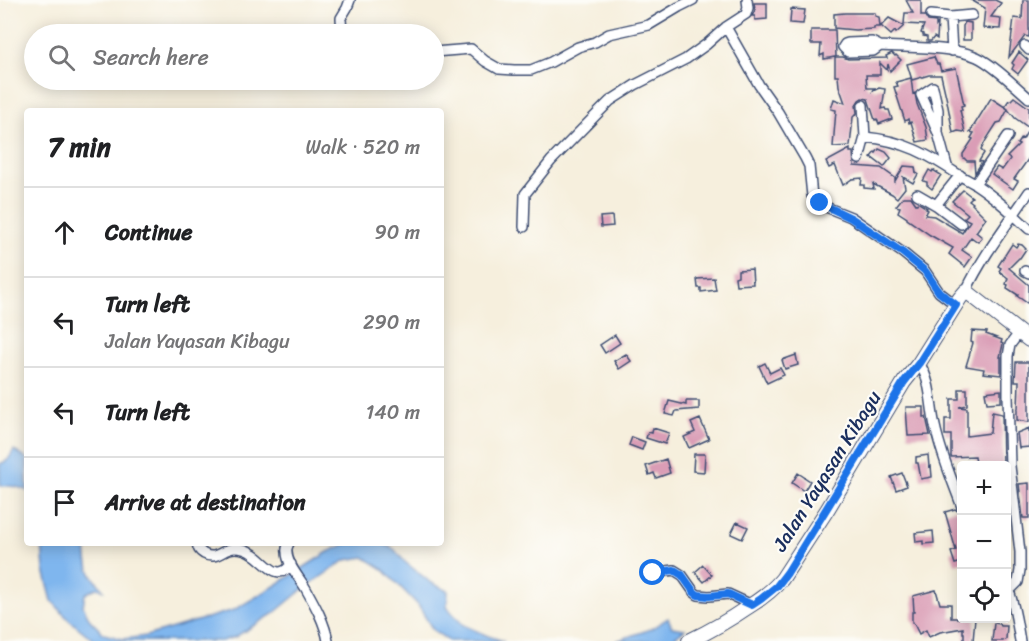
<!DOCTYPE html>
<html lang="en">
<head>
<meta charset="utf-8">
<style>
  body { margin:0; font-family:Sriracha,sans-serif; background:#f6f6f6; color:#202124 }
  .controls { position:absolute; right:18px; bottom:18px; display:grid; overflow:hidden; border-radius:6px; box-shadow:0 3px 15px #0003 }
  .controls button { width:54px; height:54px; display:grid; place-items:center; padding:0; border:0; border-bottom:2px solid #e0e0e0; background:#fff; color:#202124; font:30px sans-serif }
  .stop { position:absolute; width:18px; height:18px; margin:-14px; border:4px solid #1a73e8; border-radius:50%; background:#fff }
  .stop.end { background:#1a73e8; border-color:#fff; box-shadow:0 2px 6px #0008 }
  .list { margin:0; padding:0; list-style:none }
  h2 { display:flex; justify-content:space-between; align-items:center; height:78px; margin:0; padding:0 24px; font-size:26px }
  h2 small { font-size:20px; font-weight:400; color:#757577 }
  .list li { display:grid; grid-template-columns:39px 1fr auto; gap:18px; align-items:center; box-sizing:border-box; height:90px; padding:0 24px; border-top:2px solid #e0e0e0 }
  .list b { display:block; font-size:22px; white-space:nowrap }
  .list p { margin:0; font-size:20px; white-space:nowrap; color:#757577 }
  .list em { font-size:20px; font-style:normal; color:#757577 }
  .icon { flex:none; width:33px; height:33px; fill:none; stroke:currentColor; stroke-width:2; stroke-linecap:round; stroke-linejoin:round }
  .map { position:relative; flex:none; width:1029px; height:641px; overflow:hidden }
  .search { position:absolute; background:#fff; box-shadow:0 3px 15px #0003; left:24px; top:24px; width:420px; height:66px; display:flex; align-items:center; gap:15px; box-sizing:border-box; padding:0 21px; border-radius:33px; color:#757577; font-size:22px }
  .panel { position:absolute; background:#fff; box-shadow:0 3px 15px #0003; left:24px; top:108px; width:420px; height:438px; border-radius:6px }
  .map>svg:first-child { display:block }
</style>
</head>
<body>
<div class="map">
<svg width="1029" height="641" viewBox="0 0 1029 641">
  <rect width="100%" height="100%" fill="#fdfcf7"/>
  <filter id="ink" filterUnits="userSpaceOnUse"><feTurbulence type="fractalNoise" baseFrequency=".0167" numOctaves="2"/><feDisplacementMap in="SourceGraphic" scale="12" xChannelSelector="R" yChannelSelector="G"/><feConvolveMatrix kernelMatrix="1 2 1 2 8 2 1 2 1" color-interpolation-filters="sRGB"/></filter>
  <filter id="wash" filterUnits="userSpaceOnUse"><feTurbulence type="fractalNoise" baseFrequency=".008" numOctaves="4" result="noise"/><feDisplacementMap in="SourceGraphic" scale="24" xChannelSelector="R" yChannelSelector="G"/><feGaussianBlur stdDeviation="1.35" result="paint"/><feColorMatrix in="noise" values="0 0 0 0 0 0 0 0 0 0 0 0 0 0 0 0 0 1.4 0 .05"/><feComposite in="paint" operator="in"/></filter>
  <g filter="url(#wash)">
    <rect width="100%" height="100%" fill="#f6efdd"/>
    <path fill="#7fb6ee" stroke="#4d72a6" stroke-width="1.5" d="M14 450 27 459V491C21 487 7 485 0 486V464L8 460Z
      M42 543H86C87 567 87 572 104 590L96 588 85 594 83 606 90 620 104 634 123 639 146 636 234 610 273 587 328 552 348 543H382L394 549 405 562 430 582 448 591 447 607 463 625 488 636 504 641H449L433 630 418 605 383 569 364 557 346 560 303 589 273 614 235 637 221 641H95L69 620 52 601 44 570Z
      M668 618 672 627 685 629 669 641H616L651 629Z"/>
    <g id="blocks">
      <path fill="#da9db6" d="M906 0H921V16H925L928 21 936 22V26L938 23 937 39 934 37 931 41H927V37L923 36V34L921 33 924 25 904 24 905 13H913Z
        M971 0H995L1001 3 991 17 1001 18 1000 29 983 28 985 8Z
        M1023 0H1029V37L1025 36 1009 57 1014 18 1022 19Z
        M754 3H767V19L755 20V16H752L755 10Z
        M791 9 805 10 803 24 790 23Z
        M845 13H875V16L879 17 880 27H874V29L855 30 834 28V14Z
        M889 18 904 26 896 33 895 31 891 35 881 26Z
        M965 22 971 23V40H963V26Z
        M811 30H835L836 57H843L848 59 887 58 886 56 892 53 895 56 896 55 901 60 890 71 888 64 887 70 880 63V75H866L867 88H875L873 91 879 88 885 89 882 109 885 108 886 110H889L892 119 879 124 877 119 875 120 868 99 862 98 859 100 856 105 857 113 853 117 850 146 833 147 836 110 831 109 834 99 845 103 839 86 838 76H835V57L824 59V54L820 56 821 44H811Z
        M1019 52 1028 60 1018 74 1012 69 1014 65 1012 63Z
        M934 57 937 64H939L941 71 956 68 964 105 961 106 962 110H960L965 132 958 131 953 133 947 101 941 75H929L912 80 907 64Z
        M911 78 913 94 915 93 917 104 926 127 928 140 917 142 911 122 909 123 908 119 905 121 894 87 898 86 896 82Z
        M1014 97 1029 108V158L1014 179 1018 181 1013 189 992 174 997 167 1002 170 1010 159 1007 157 1019 145 1017 144 1021 138 1023 139 1029 128 1015 118 1005 106 1009 100 1010 101Z
        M991 98 1008 109 1001 122 997 123 986 140 981 150 984 153 979 161 982 162 975 173 974 161H967L963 157V154L973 139 971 138 974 133 970 132Z
        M850 149V152H853L854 166 881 168 895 178V181L904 166 915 167 916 173 918 174 913 183 903 177 905 188 897 198 892 194 873 184 874 189 864 188V185H861L862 178 852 179 843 185 835 165 829 168 826 162Z
        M879 149 886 152 891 158 884 167 871 157 875 152 876 153Z
        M929 170 932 172 933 170 941 175 932 189 927 185V182L923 181Z
        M963 190 972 197 969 200 973 203 972 204 986 218 976 232 982 237 978 242 971 237 962 250 972 257 965 267 949 254 953 248 930 235 907 219V218L898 212 900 207 896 206 903 197H911L916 204 919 203 927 208 926 209 928 210 925 215 934 216 962 233 970 221 964 218 968 214 952 201Z
        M612 216 613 226 601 227 600 217Z
        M1012 244 1016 247 1018 244 1022 245 1026 249 1020 258H1019L1009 268 1029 285V300L1027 303 1017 296 1018 295 1007 288 1008 285 1006 284 1008 278 999 271 1001 268 998 266Z
        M752 269 753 284 736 285 735 277 738 276V270Z
        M714 278 716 290 701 292V288H698L697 279Z
        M972 331 987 332 986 334 1002 340 1001 343 1003 344 1000 357H1001V375L983 373 984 369 966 366 973 343 971 342Z
        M615 335 620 343 605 353 600 345Z
        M626 354 631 361 619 369 614 361Z
        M796 355 798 365 785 369 782 360Z
        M1016 362H1029V422L1017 420V409H1018L1019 381H1015Z
        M765 363 770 373 780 368 784 375 767 383 759 366Z
        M959 389H967V405L959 407 967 408V436L990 433 992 412 1002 414 1003 465H981L980 463 976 464 975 456 951 457V435H945V419H951V399H959Z
        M1001 390V402L987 403 985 392Z
        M669 401 686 405V401H699V409L676 411 674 416 665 414Z
        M906 407H924V417H926L930 435 908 436Z
        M700 419 709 439 689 448 684 437 695 432 691 423Z
        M653 428 669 433 665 444 646 438 648 432 652 433Z
        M1029 428V447L1019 448 1017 433Z
        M632 437 645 442 642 450 629 445Z
        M694 454H705L704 472 693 471Z
        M928 455 929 467 931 466 932 477 921 479 918 463H916V457Z
        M666 459 670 473 656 478 654 473 649 475 646 466Z
        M798 473 810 481 804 491 792 483Z
        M902 473 907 486 896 490 891 477Z
        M1029 483V518H1023L1019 484Z
        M955 509 960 513 962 518V562L955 564 951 552 956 550 945 512Z
        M737 522 748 527 742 539 731 534Z
        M933 531 934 543 923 544V541L916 542 915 533Z
        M703 565 712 575 704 582 695 572Z
        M936 590 940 604H951V618H975L973 641H964V633H963V628L940 632 929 637 926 630 919 634 913 622H912V612H914L913 596Z
        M994 623 1000 624 1001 626H1007L1006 639 1003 641H992Z"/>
    </g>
  </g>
  <g filter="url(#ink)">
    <use href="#blocks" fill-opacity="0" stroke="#3c4c71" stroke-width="1.5"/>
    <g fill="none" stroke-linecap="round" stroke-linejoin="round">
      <g stroke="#3c4c71" stroke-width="12">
        <path id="street" d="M931 15 950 17 972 15
          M950 17 952 51
          M726 27 759 85 778 112 805 158 809 166 812 196 815 200 826 207 851 217 903 253 925 271 939 292 956 305
          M342 34 341 18 347 8 350 0
          M880 46 873 51 848 52 843 47 845 44 848 43 872 42 880 46C908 48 953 46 977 57 994 65 1014 85 1029 98
          M1025 46 1029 50
          M434 52 471 49 485 61 499 69 514 70H531L551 62 578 47 595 42 609 34 649 25 679 7 693 0
          M938 133V110L933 87 921 95 938 133 947 166
          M865 137C905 141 927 154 959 175 964 178 970 181 975 184 995 197 1012 213 1029 229
          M859 159 865 137 863 105
          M975 184 1008 136
          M917 194 936 205 961 224
          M936 205 960 175
          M524 227 525 194 551 161 598 113 610 101 635 85 686 59 707 44 726 27 746 14 748 8 747 0
          M1025 271 1029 273
          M966 291C983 255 1007 225 1029 192
          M919 363C932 382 930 405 935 426 941 454 952 480 962 507
          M197 543C198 549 199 551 204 554 217 561 223 548 235 548 241 548 248 550 253 554 265 561 278 584 291 564
          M289 543C288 546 286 548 287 552 287 565 300 578 306 589 315 605 325 623 328 641
          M653 573 674 570 682 575 694 592 698 595 709 596 728 594 752 605
          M1006 590 1009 591C1015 607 1017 624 1020 641
          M1009 591 1018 582 1020 570V552L1010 466 1008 395V356L1010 345 1019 333"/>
      </g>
      <g stroke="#3c4c71" stroke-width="16">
        <path id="secondary" d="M689 641C710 631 729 620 748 607 761 599 772 591 782 579L827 510 904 382 919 363 960 298 966 291 1029 340"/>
      </g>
      <use href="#street" stroke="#fff" stroke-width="9"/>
      <use href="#secondary" stroke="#fff" stroke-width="14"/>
    </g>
  </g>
  <g fill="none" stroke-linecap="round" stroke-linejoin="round" filter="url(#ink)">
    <path stroke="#1a73e8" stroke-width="8" d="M653 573 674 570 682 575 694 592 698 595 709 596 728 594 752 605 761 599 777 586 787 573 904 382 919 363 956 305 939 292 925 271 903 253 851 218 820 203"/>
  </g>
  <g text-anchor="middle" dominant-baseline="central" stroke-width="4.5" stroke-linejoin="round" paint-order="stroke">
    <g font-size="20" fill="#1b2f5e" stroke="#fdfcf7">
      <text transform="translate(827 471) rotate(-58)">Jalan Yayasan Kibagu</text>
    </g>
  </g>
</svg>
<div class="controls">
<button>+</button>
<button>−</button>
<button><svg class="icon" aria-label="locate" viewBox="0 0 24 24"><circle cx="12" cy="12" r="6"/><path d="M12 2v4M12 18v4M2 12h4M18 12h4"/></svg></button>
</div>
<div class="stop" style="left:653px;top:573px"></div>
<div class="stop end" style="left:820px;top:203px"></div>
<div class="search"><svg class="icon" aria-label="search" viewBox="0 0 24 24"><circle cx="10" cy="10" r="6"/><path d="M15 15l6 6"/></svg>Search here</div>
<section class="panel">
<h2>7 min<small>Walk · 520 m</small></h2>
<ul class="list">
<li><svg class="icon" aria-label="ahead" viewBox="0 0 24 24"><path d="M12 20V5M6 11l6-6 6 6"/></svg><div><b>Continue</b></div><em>90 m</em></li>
<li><svg class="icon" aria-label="left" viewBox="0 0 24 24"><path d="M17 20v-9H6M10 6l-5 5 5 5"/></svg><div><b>Turn left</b><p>Jalan Yayasan Kibagu</p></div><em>290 m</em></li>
<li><svg class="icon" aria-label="left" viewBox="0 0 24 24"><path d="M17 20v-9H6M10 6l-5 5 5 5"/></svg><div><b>Turn left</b></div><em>140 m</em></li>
<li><svg class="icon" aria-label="arrive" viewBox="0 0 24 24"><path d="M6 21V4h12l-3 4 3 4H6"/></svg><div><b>Arrive at destination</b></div></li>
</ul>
</section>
</div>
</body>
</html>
